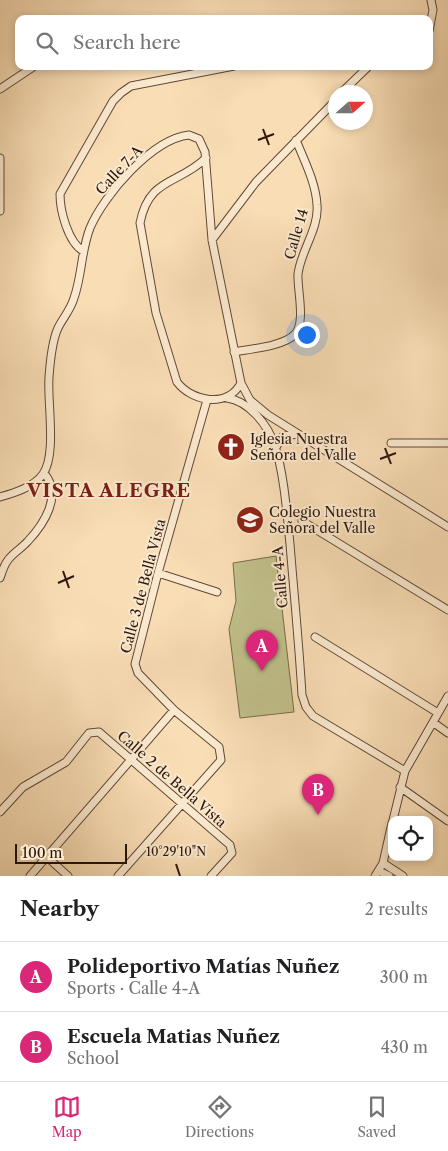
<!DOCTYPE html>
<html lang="en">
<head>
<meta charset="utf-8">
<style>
  body { margin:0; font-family:"Libre Caslon Text",serif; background:#f2f2f2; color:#202124 }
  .controls { position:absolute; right:15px; bottom:15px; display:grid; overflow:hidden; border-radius:10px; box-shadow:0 2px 8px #0003 }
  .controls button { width:45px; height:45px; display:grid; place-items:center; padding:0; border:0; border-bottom:1px solid #e0e0e0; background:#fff; color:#202124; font:25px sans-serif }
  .compass { position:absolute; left:328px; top:85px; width:45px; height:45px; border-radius:50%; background:#fff; box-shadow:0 2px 8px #0003; rotate:69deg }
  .scale { position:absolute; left:15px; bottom:12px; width:112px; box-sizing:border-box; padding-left:5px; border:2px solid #2d180d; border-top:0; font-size:14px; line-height:18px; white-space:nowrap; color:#2d180d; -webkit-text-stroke:4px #fbe9cf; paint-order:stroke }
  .you { position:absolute; left:306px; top:334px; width:18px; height:18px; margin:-12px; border:4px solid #fff; border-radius:50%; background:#1a73e8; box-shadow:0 0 0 8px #1a73e833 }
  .badge { display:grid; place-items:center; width:32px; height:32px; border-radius:50%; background:#db2777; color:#fff; font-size:16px; font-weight:700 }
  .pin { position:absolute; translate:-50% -41px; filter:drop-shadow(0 1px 2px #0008) }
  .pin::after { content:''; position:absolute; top:26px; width:18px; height:15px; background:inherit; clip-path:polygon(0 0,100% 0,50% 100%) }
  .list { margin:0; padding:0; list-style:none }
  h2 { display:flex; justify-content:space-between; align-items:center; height:65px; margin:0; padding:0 20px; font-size:21px }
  h2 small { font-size:16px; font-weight:400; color:#757577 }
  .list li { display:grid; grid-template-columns:32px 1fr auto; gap:15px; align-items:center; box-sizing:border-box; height:70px; padding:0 20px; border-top:1px solid #e0e0e0 }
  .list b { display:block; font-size:19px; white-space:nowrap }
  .list p { margin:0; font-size:16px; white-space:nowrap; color:#757577 }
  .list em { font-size:16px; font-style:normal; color:#757577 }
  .icon { flex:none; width:28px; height:28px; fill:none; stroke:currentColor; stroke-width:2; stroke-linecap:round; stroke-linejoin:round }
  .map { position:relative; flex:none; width:448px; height:876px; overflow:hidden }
  .search { position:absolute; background:#fff; box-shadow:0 2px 8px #0003; left:15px; right:15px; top:15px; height:55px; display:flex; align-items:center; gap:12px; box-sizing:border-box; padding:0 18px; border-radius:10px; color:#757577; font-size:19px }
  .sheet { height:205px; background:#fff }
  nav { display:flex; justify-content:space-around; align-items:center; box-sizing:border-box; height:70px; border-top:1px solid #e0e0e0; background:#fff; font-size:14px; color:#757577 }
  nav a { display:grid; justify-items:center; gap:2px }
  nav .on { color:#db2777 }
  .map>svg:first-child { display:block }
</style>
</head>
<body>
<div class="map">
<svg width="448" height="876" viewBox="0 0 448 876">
  <rect width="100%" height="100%" fill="#f9ddb5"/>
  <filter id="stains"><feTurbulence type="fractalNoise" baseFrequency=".004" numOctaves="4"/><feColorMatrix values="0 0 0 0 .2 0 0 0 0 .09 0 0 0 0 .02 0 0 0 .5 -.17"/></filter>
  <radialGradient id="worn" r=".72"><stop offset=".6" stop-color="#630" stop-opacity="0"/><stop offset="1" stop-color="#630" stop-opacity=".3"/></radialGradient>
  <path fill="#c1c08b" stroke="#776c4c" d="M276 556 294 712 240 718 229 629 236 601 233 563Z"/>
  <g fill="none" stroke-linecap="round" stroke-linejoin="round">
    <g stroke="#604937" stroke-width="9">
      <path id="street" d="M429 31 433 10 431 0
        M0 89 33 67
        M342 92 369 66
        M0 158V211
        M206 158C178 185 149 177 140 223L156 313 177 382C192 402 228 408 241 383
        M212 240 256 182 336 100
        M83 251C68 242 60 211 60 194L113 101 121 93 131 86 234 66
        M234 352C250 349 285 346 295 334 306 322 297 289 298 274 301 250 319 229 317 205 316 183 304 160 296 140
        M227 398C249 401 268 425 275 446 284 473 287 515 290 544 294 594 299 644 302 695L306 707 313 716 405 771
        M391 443H448
        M276 447 283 436 298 434
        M0 497C14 493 34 487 43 474 57 454 47 402 49 377 50 363 52 341 58 328 63 318 71 309 74 298 82 276 81 251 90 228 104 195 152 139 189 135L199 139 205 152 212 240 241 383 250 400 268 415 448 527
        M302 521 448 610
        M158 573 217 592
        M0 578C2 572 4 565 8 560 13 553 22 548 28 541 44 524 63 495 44 473
        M315 637 438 713
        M434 723 448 733
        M400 787 448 821
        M0 812 23 787 66 762 89 733 99 732 230 845 232 853 211 876
        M393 820 405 771 448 696
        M47 857 68 876
        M383 863 403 876
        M379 871 389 876
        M30 876 174 710
        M118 876 221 760 219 747 174 710 138 673 135 664 158 573 207 400
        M375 876 383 863 392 823"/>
    </g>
    <use href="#street" stroke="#fbe9cf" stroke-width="7"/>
  </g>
  <path fill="none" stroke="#2d180d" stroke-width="2" d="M263 129 269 145M258 140 274 134M385 448 391 464M380 459 396 453M63 571 69 588M58 583 74 576M176 864 180 876"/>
  <defs>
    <g id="church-disc" transform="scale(1.4375)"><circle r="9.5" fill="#8f2418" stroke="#fbe9cf"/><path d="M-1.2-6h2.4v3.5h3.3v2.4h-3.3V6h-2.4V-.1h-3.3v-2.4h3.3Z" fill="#fff"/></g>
    <g id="school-disc" transform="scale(1.4375)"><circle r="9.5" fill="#8f2418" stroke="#fbe9cf"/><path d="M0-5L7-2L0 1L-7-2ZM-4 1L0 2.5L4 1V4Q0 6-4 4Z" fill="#fff"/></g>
  </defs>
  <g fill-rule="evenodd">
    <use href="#church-disc" x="231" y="447"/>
    <use href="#school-disc" x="250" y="520"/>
  </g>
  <g text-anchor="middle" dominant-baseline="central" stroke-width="4" stroke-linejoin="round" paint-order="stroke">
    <g font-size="14" fill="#2d180d" stroke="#fbe9cf">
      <text transform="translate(119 170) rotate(-47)">Calle 7-A</text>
      <text transform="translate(296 234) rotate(-74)">Calle 14</text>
      <text transform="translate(280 577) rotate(-95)">Calle 4-A</text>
      <text transform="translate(143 586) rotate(-75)">Calle 3 de Bella Vista</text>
      <text transform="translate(172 779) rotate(41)">Calle 2 de Bella Vista</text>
    </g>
    <g font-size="14" fill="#2d180d" stroke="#fbe9cf" text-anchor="start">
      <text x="250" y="439">Iglesia Nuestra<tspan x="250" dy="16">Señora del Valle</tspan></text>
      <text x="269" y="512">Colegio Nuestra<tspan x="269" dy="16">Señora del Valle</tspan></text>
    </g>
    <g font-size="19" font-weight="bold" letter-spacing="1" fill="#7a1f14" stroke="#fbe9cf">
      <text x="109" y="490">VISTA ALEGRE</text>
    </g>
  </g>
  <g font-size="12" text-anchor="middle" fill="#2d180d" stroke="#fbe9cf" stroke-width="4" stroke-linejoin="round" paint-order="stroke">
    <text x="176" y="856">10°29'10"N</text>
  </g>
  <rect width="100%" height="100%" filter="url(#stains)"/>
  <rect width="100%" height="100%" fill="url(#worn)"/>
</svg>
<div class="controls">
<button><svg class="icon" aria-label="locate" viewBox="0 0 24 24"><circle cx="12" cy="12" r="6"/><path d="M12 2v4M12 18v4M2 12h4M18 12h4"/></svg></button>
</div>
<svg class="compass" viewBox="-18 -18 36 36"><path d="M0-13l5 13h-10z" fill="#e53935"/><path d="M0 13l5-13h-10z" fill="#757577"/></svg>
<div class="scale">100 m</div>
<div class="you"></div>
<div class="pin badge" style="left:262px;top:671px">A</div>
<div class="pin badge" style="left:318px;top:815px">B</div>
<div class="search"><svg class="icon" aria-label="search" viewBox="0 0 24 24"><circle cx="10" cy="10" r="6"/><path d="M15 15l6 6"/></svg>Search here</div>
</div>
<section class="sheet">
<h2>Nearby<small>2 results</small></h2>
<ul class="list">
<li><span class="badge">A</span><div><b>Polideportivo Matías Nuñez</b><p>Sports · Calle 4-A</p></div><em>300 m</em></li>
<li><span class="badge">B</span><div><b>Escuela Matias Nuñez</b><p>School</p></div><em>430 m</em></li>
</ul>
</section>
<nav>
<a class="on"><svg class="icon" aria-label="map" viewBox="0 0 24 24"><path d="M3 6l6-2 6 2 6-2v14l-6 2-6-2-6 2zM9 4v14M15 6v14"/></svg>Map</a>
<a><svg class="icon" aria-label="directions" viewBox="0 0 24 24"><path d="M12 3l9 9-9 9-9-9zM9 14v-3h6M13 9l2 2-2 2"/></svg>Directions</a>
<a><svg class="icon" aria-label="saved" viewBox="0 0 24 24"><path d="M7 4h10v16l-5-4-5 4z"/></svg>Saved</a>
</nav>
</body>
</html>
